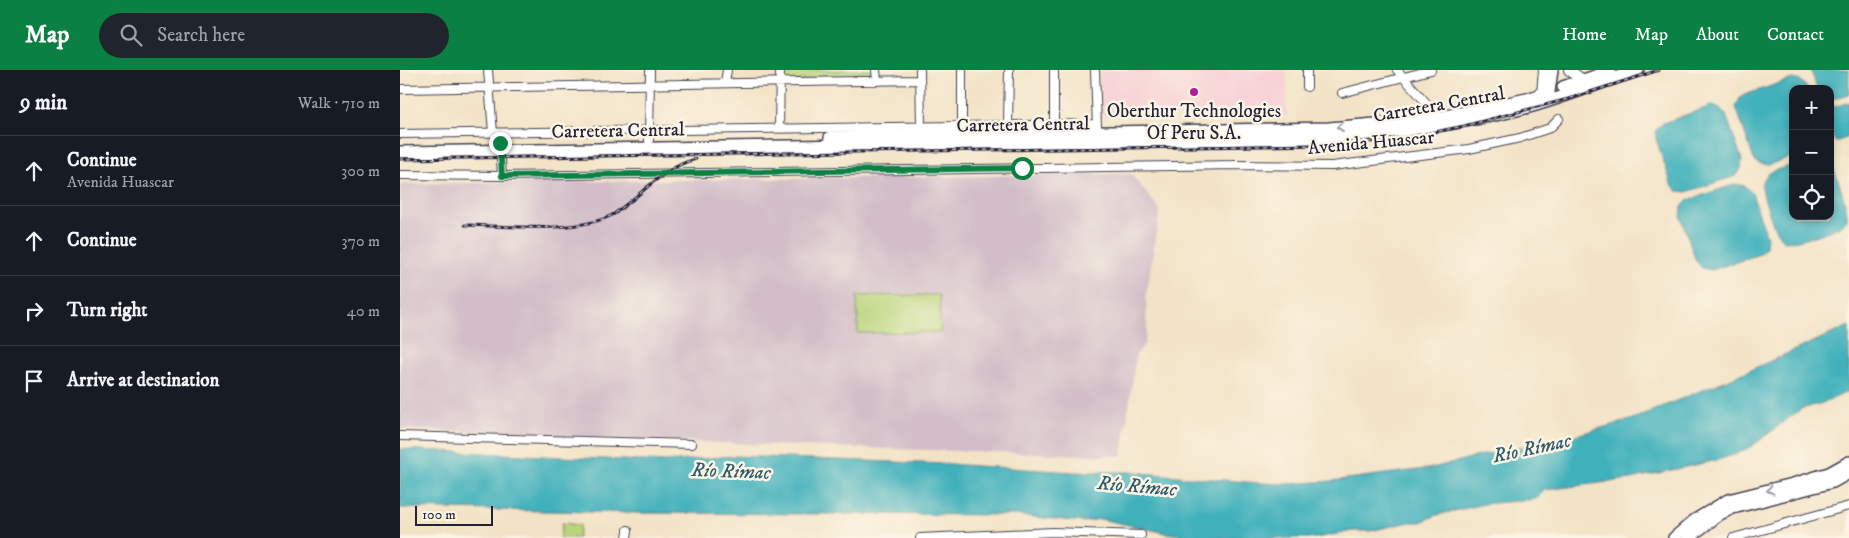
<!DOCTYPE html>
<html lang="en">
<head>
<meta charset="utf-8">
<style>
  body { margin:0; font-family:"IM FELL DW Pica",serif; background:#20242c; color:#f1f3f6 }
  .controls { position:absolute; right:15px; top:15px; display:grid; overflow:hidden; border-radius:10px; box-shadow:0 2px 8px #0003 }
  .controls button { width:45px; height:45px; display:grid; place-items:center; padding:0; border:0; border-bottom:1px solid #363941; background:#171b24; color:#f1f3f6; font:25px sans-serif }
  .scale { position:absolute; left:15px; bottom:12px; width:78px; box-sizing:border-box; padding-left:5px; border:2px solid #22223b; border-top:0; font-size:14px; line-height:18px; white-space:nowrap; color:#22223b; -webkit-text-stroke:4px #fcf5e5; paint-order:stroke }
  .stop { position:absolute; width:15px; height:15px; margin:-11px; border:4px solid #0b8043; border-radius:50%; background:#fff }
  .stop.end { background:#0b8043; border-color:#fff; box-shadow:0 1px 5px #0008 }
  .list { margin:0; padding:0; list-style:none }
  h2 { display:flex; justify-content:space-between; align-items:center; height:65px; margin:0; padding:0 20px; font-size:21px }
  h2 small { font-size:16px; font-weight:400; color:#9ea1a6 }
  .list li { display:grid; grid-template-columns:32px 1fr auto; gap:15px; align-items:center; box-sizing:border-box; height:70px; padding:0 20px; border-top:1px solid #363941 }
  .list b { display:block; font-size:19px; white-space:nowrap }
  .list p { margin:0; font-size:16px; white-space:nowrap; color:#9ea1a6 }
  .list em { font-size:16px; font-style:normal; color:#9ea1a6 }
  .icon { flex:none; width:28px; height:28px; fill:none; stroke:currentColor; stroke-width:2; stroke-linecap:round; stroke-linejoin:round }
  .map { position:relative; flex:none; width:1449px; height:468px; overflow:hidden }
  header { display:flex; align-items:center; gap:30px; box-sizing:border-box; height:70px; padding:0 25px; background:#0b8043; color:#fff }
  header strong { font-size:24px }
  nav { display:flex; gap:28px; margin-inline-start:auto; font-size:18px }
  .search { width:350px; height:45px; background:#20242c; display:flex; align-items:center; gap:12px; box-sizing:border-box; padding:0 18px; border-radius:28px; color:#9ea1a6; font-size:19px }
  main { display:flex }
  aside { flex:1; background:#171b24 }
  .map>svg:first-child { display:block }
</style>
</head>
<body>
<header>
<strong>Map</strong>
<div class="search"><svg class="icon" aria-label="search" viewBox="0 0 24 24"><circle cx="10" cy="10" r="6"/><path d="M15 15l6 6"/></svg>Search here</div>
<nav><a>Home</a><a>Map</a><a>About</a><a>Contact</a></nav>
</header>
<main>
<aside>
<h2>9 min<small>Walk · 710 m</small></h2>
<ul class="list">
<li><svg class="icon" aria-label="ahead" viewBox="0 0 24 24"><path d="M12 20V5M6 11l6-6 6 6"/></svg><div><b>Continue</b><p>Avenida Huascar</p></div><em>300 m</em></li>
<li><svg class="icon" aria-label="ahead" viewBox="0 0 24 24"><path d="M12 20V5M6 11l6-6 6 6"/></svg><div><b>Continue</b></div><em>370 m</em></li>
<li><svg class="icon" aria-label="right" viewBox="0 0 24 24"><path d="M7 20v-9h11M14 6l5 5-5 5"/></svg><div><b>Turn right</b></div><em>40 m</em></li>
<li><svg class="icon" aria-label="arrive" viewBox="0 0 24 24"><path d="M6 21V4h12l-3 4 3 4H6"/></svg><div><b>Arrive at destination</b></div></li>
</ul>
</aside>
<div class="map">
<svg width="1449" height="468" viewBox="0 0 1449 468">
  <rect width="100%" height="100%" fill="#fcf5e5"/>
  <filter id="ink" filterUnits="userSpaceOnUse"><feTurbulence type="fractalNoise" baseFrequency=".02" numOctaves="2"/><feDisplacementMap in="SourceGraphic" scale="10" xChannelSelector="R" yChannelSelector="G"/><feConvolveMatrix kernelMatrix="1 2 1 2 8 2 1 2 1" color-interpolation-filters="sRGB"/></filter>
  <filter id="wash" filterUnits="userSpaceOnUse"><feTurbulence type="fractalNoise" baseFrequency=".0096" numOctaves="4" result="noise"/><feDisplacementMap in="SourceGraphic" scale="20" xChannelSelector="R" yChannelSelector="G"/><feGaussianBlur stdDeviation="1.12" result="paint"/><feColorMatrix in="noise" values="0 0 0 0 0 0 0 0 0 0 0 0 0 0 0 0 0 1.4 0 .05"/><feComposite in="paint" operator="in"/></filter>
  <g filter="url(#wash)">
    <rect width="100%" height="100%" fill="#f3e3c6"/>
    <path fill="#f7cfd4" d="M700 0H887V45L701 46Z"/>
    <path fill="#d2bdc8" d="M731 104 760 140 746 227 747 261 744 275 736 285 722 386 396 376 0 359V114Z"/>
    <path fill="#b9d57b" stroke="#6e7c5b" d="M384 0H474V9L381 11Z
      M539 225 541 262 458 263 457 226Z
      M162 453 180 455 178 468H160Z"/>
    <path fill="#40b0bb" stroke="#31697b" d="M1415 0H1449V24L1430 30V19H1417L1411 1Z
      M1392 9 1401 11 1408 19H1393V86L1368 95 1358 93 1354 90 1336 37 1340 28 1344 25Z
      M1449 32V67L1435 72 1430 58V38Z
      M1311 36 1320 38 1326 45 1342 90 1341 99 1335 106 1287 122 1277 121 1271 113 1256 69V60L1263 53Z
      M1430 91C1436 101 1449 141 1447 150 1443 159 1391 175 1383 170 1375 166 1363 127 1362 117 1361 113 1362 110 1365 107 1370 100 1384 98 1393 95V146H1430Z
      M1336 114 1345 116 1352 123 1367 167 1366 177 1360 184 1312 200 1302 198 1296 191 1281 147 1282 137 1288 130Z
      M1449 256V321L1426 332 1401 339 1352 376 1336 384 1318 390 1231 409 1145 420 1136 429 1084 434 1037 445 1021 452H1010L970 461H953L915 468H800L766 463 700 449 683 452 615 445 238 443 0 438V379L265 392 333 386 547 394 674 402H730L859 413 886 414 931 411 1032 398 1078 386 1158 370 1230 350 1341 304Z"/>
  </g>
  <g filter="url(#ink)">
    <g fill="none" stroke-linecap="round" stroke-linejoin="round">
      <g stroke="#413f50" stroke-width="10">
        <path id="minor" d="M88 0 93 63 100 73 102 106
          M476 0 477 11
          M520 0 521 56
          M654 0V54
          M695 0 697 57
          M907 0V17
          M997 0 1039 47
          M325 13 327 0
          M0 19 520 10
          M942 23 1031 0
          M1141 24 1143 0
          M562 55V0
          M608 55 609 0
          M379 58 380 0
          M0 64 697 54
          M249 71 250 0
          M0 105 102 106 838 95 932 96 1069 79 1120 68 1150 58 1159 49
          M0 366 292 374
          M227 468 228 460
          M520 468 653 462 741 465
          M1333 468 1449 436"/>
      </g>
      <g stroke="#413f50" stroke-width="12">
        <path id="major" d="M1169 0 1187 13"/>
      </g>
      <g stroke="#413f50" stroke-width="14">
        <path id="highway" d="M1163 17 1210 1
          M1149 22 1152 0
          M430 67 929 58 1032 49 1127 29 1148 22
          M0 82 920 68C991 64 1060 55 1129 37 1165 27 1202 12 1238 0
          M1274 468 1295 450 1328 430 1393 414 1429 403 1449 392
          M1288 468 1320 444 1333 438 1433 412 1449 403"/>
      </g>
      <use href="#minor" stroke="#fff" stroke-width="8"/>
      <use href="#major" stroke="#fff" stroke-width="10"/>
      <use href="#highway" stroke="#fff" stroke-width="11"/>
      <g stroke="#22223b" stroke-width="3">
        <path id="rail" d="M0 89 922 75 996 70 1064 56 1168 29 1259 0
          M65 155C106 156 179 164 214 144 220 140 226 134 232 130 252 113 271 95 296 89"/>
      </g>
      <use href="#rail" stroke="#fcf5e5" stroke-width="1" stroke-dasharray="4" stroke-linecap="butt"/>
    </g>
    <defs><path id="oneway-chevron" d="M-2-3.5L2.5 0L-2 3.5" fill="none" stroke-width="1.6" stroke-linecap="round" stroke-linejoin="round" transform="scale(1.25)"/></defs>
    <g stroke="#9c9ca7">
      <use href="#oneway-chevron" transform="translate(940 57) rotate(175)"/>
      <use href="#oneway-chevron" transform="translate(1370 420) rotate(166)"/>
    </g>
  </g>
  <g fill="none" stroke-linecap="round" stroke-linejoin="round" filter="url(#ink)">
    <path stroke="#0b8043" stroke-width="6" d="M100 73 102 106 622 98"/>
  </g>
  <circle fill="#b5179e" stroke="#fcf5e5" stroke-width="2" cx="794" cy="22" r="5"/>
  <g text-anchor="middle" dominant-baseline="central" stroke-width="5" stroke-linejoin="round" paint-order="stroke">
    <g font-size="19" fill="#22223b" stroke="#fcf5e5">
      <text transform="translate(1039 35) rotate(-10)">Carretera Central</text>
      <text transform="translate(623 55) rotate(-1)">Carretera Central</text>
      <text transform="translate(218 61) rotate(-1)">Carretera Central</text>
      <text transform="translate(971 73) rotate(-5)">Avenida Huascar</text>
    </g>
    <g font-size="19" fill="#22223b" stroke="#fcf5e5">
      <text x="794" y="41">Oberthur Technologies<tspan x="794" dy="22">Of Peru S.A.</tspan></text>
    </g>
    <g font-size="20" font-style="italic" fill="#2e5b6e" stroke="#fcf5e5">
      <text transform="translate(1132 379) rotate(-12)">Río Rímac</text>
      <text transform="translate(331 402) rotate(2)">Río Rímac</text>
      <text transform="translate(737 417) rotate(5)">Río Rímac</text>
    </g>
  </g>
</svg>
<div class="controls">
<button>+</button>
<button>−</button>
<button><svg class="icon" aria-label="locate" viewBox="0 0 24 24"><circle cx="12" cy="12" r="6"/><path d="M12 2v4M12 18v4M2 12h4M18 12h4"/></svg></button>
</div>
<div class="scale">100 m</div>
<div class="stop" style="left:622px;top:98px"></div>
<div class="stop end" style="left:100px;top:73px"></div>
</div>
</main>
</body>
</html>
